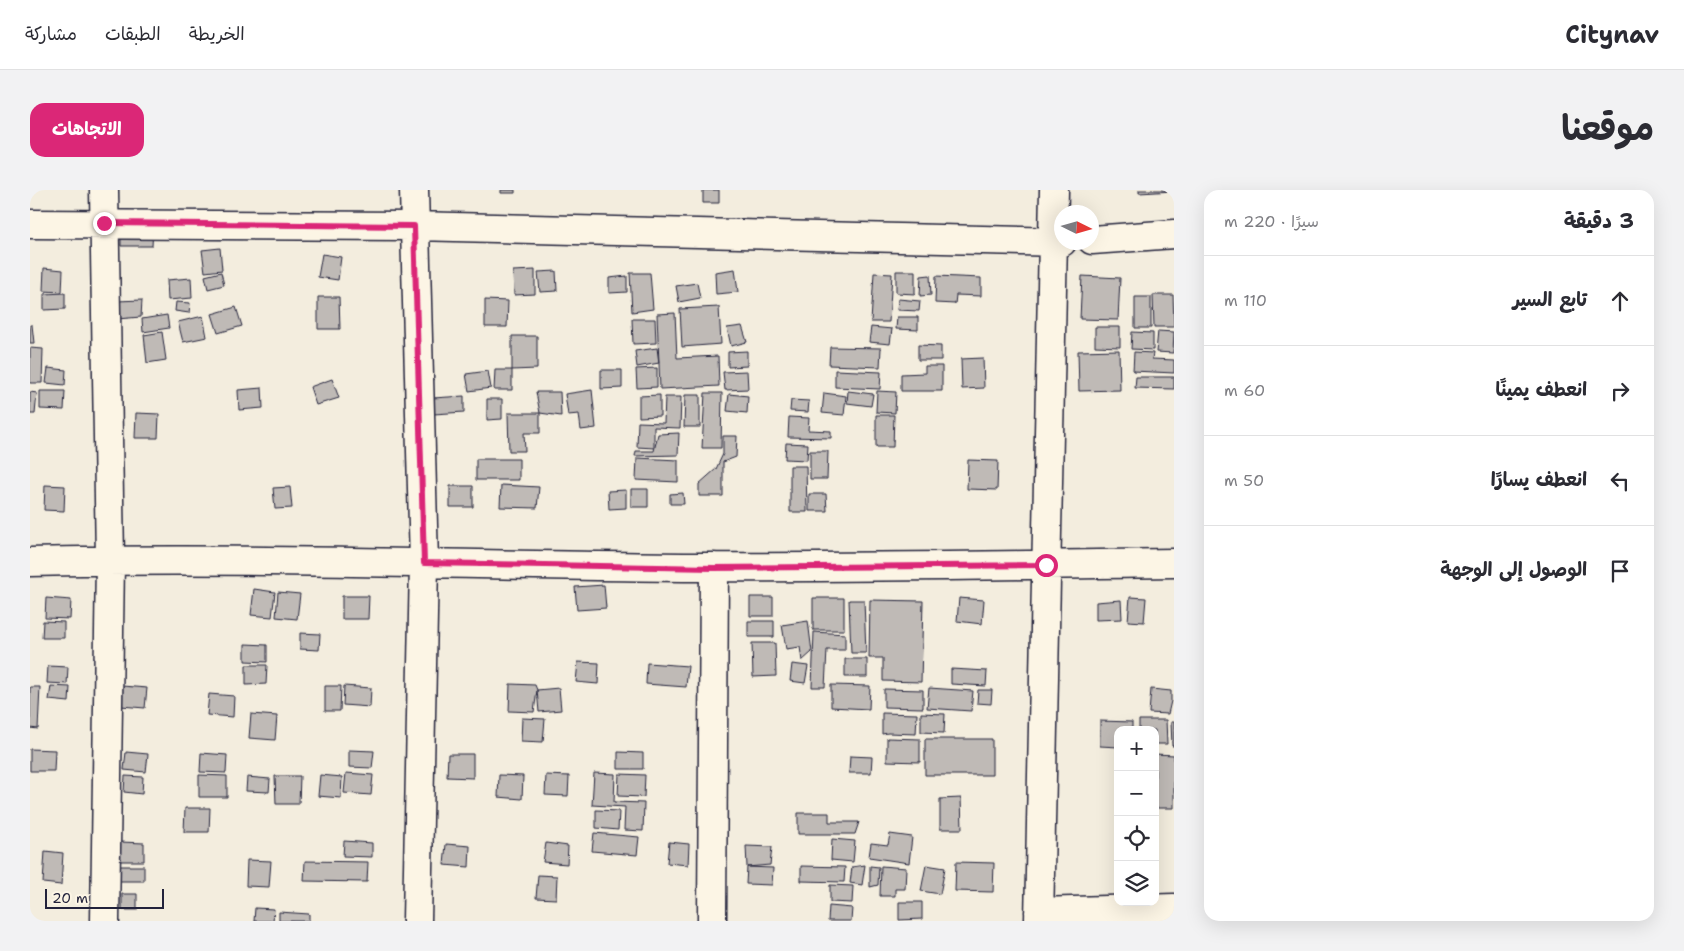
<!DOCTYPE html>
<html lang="ar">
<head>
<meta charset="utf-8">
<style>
  body { margin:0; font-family:"Shantell Sans","Playpen Sans Arabic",sans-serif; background:#f2f2f3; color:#2b2b33; direction:rtl }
  .controls { position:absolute; right:15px; bottom:15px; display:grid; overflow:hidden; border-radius:10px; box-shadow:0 5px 20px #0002 }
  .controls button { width:45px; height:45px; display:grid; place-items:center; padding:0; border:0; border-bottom:1px solid #e1e1e2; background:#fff; color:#2b2b33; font:25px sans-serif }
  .compass { position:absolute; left:1024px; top:15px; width:45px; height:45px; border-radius:50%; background:#fff; box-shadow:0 5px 20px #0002; rotate:95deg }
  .scale { position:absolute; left:15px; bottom:12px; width:119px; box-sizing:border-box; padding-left:5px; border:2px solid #22223b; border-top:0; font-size:14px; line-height:18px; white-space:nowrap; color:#22223b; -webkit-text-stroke:4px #fcf5e5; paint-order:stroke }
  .stop { position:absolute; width:15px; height:15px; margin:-11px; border:4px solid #db2777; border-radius:50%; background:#fff }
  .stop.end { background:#db2777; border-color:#fff; box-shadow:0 1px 5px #0008 }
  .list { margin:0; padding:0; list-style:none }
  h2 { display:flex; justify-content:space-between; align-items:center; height:65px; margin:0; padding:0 20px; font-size:21px }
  h2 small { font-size:16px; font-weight:400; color:#7c7c81 }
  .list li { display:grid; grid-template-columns:32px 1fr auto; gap:15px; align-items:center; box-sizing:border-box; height:90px; padding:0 20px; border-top:1px solid #e1e1e2 }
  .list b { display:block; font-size:19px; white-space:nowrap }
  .list em { font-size:16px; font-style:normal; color:#7c7c81 }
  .icon { flex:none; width:28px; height:28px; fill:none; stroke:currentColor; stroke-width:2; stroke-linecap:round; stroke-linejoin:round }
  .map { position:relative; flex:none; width:1144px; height:731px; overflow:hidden; direction:ltr; border-radius:15px }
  header { display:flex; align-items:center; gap:30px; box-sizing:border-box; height:70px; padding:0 25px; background:#fff; border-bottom:1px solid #e1e1e2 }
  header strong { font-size:24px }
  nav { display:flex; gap:28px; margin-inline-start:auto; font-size:18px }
  .intro { display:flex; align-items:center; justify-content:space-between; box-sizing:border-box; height:120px; padding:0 30px }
  h1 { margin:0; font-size:35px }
  .button { padding:12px 22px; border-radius:15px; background:#db2777; color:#fff; font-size:18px; font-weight:700 }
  main { display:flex; gap:30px; padding:0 30px }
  aside { flex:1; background:#fff; border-radius:15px; box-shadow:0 5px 20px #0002 }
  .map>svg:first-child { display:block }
</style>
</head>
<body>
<header>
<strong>Citynav</strong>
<nav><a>الخريطة</a><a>الطبقات</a><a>مشاركة</a></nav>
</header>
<div class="intro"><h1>موقعنا</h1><a class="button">الاتجاهات</a></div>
<main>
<aside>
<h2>3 دقيقة<small>سيرًا · 220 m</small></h2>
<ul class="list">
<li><svg class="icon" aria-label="ahead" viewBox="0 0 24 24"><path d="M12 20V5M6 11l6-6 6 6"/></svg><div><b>تابع السير</b></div><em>110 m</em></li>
<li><svg class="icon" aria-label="right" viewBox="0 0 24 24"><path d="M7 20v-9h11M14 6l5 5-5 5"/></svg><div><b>انعطف يمينًا</b></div><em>60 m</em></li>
<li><svg class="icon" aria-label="left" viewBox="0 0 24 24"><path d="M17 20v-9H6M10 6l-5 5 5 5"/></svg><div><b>انعطف يسارًا</b></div><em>50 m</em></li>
<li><svg class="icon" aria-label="arrive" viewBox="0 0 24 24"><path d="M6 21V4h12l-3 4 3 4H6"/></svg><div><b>الوصول إلى الوجهة</b></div></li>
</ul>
</aside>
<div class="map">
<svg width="1144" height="731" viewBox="0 0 1144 731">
  <rect width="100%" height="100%" fill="#f3edde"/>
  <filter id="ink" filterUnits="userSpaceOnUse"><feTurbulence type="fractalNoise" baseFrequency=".02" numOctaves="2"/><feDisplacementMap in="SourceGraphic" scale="10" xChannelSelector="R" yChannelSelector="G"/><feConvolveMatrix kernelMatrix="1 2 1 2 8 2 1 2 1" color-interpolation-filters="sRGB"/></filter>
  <g filter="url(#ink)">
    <path fill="#bfbab6" stroke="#22223b" d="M471 0H485V3H471Z
      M673 0H689V13H673Z
      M1109 0H1144V1L1109 3Z
      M91 36H123L122 56H91Z
      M190 58 192 80 175 82 172 60Z
      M292 64 311 67 308 90 288 87Z
      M14 78 33 80 32 102 13 101Z
      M705 79 708 102 686 104 685 82Z
      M505 80V104L484 105 483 81Z
      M526 81 527 101 510 102 508 82Z
      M866 81H885V104L866 103Z
      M191 82 194 95 178 99 175 86Z
      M600 83H620L623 119 602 122Z
      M844 83 862 84 859 132H841Z
      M900 85 901 105 890 106 891 86Z
      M597 86V102L579 103V88Z
      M906 86 951 88V106L926 105 925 114 905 113Z
      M1052 86 1090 88 1088 130 1050 129Z
      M161 88 162 108 138 110 137 90Z
      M667 93 670 108 649 112 646 96Z
      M35 103V119L14 120V104Z
      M1123 105H1143L1144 137H1124Z
      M288 107H309L310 139H288Z
      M1105 107H1121V138H1105Z
      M868 109 890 111 889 121 867 120Z
      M112 110 111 127 87 129V111Z
      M455 110 478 111 477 137H455Z
      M146 112 160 113 159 123 145 121Z
      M206 117 212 136 188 143 182 124Z
      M689 117 691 154 652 157 650 119Z
      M645 123 647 168 688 166 689 196 630 199 627 124Z
      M137 125 139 138 113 142 112 129Z
      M173 126 177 147 153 152 148 132Z
      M867 127H888V140L866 139Z
      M602 129H625L626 153 603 154Z
      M0 135H2L4 153H0Z
      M712 136 717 152 701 156 697 138Z
      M841 137 862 139 860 154 839 152Z
      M1065 137H1090V157L1065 156Z
      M1128 141 1144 142 1143 163 1126 162Z
      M132 142 136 170 117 173 114 145Z
      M1102 142 1123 143V160L1101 159Z
      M482 146H507V179L482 180Z
      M888 155 911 156V170H888Z
      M800 157 851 158 850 177 799 175Z
      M0 158 13 159 12 193H0Z
      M627 158 629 173 607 177 605 161Z
      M1089 160 1090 200 1049 201 1048 161Z
      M717 161V176L698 177V162Z
      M1104 162 1123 163 1122 169 1144 170V183L1103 181Z
      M953 168 954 198 932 199 931 169Z
      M895 176H912V201H871V184L895 183Z
      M18 178 36 180 35 195 16 193Z
      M627 178V197L607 198 606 179Z
      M465 180H482V200H464Z
      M571 180H592V198L571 199Z
      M805 180 851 182 850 199 805 197Z
      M458 181 461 198 439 201 436 184Z
      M717 181 718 199 695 200 693 182Z
      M1106 187H1144V199L1105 198Z
      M302 189 309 208 286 215 280 197Z
      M232 198 233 218 209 220 208 200Z
      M562 200 566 238 551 240 549 224 538 225 535 204Z
      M10 201H35L34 220 10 219Z
      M818 201 843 204 841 216 817 213Z
      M847 201 866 202 865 223 846 222Z
      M0 202 7 203 5 224H0Z
      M506 202H530L531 226 510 223Z
      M675 203H692L691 258H672Z
      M794 203 816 206 814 225 792 223Z
      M699 204 718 206 717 223 697 221Z
      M630 205V226L609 227V206Z
      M655 205H670V237H654Z
      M434 206V222L404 224 403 208Z
      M635 207H651L650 238 624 237V258L607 257 608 232 634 233Z
      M457 209H472V229L457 230Z
      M761 210 779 211 778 222 760 221Z
      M106 223 129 224 128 248H105Z
      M478 223H510V243H494L495 261H479Z
      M846 225H864L863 257H846Z
      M759 227 779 228 778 240 801 241V248L758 247Z
      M649 243 648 265 605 266 606 261H624L628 244Z
      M693 246H707L706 267 693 272V306H669V294L686 279 693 264Z
      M756 253 778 254 777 270 755 269Z
      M780 261H798L797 289H780Z
      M607 268 648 270V292L606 290Z
      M446 269H489V290H446Z
      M938 270 968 271 967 300 937 299Z
      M760 276H776L777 322H760Z
      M15 295 35 296 34 321 14 320Z
      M471 295 509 297 507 318 470 317Z
      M420 296H443V317H420Z
      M260 297 262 318 245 319 243 298Z
      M601 299H618V317H601Z
      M596 300V318L579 319 578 301Z
      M653 303 654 314H640V304Z
      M779 304H796L797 321H779Z
      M574 395 576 418 547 420 545 397Z
      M224 399 245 402 242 427 221 425Z
      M248 402 270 404 267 429 246 427Z
      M312 406H339L338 429H312Z
      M720 407H743V426H720Z
      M1100 407 1116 408 1114 432 1098 431Z
      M16 408 41 410 40 429 15 428Z
      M783 408H814V440H783Z
      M929 408 954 410 952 434 927 431Z
      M819 410H834L836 463H821Z
      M840 410 893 411 891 492 853 491V468H839Z
      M1091 410 1092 429 1066 430V412Z
      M13 431 34 432V448H12Z
      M718 431H744V447H718Z
      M778 431 782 462 772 471 770 457 756 459 752 435Z
      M784 442 815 444V460H797L795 497H782Z
      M270 443 290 444 289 460 270 459Z
      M722 453H745L746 486 723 487Z
      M215 454 237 455V472L215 471Z
      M815 469H837V487H815Z
      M548 472 569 473 568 494 546 492Z
      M617 473 658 476 656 497 616 494Z
      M762 474 778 476 775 493 760 491Z
      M216 475H237L236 494 216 495Z
      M18 476 38 477 37 494 17 493Z
      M921 479 957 481 956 496 921 494Z
      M480 494 505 495 507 500 504 522 479 521Z
      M801 495 840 496 839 519 801 517Z
      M21 496 40 497 39 512 19 510Z
      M92 496 117 498 115 518 91 516Z
      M295 496H311L310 521H295Z
      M314 496 341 498 340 517 313 515Z
      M0 497H10L8 539 0 538Z
      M529 498 531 520 509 522 507 500Z
      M899 498 943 501 941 521 897 518Z
      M854 499 893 500V518L854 517Z
      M1121 499 1141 501V511L1138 524 1119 523Z
      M948 500H962L961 514 947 513Z
      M179 504 204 506 203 527 177 525Z
      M852 523 887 524 886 544 858 543 852 544Z
      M891 523 915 524 914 543 891 542Z
      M221 524 247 526 245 550 219 548Z
      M492 528 515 529 513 552 491 551Z
      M1109 530H1136L1137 554H1125V540H1109Z
      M1070 531 1102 532V540H1088V557L1070 556Z
      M1141 532H1144V556H1142Z
      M857 548 890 549V572L857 571Z
      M895 549H962V585H895Z
      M0 559 25 560 24 581H0Z
      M319 560 344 561 342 578 319 577Z
      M96 562 118 564 116 582 94 580Z
      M588 562 613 563V579H588Z
      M171 563 197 565 196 583 170 582Z
      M418 564H443V588L417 587Z
      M1125 564 1144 565V618H1125Z
      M820 566 842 567 841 583H819Z
      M316 583 343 585 341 605 314 603Z
      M564 583 585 584 584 612 614 613 613 641 594 640 595 617 562 615Z
      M589 584 615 585 614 607 588 606Z
      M169 585 197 586V607H169Z
      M290 585 312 587 311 608 288 606Z
      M469 585 493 586 492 609 468 607Z
      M516 585 539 586 538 606 515 605Z
      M95 586 113 587 112 604 94 602Z
      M245 586H270L269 614H246Z
      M217 587 240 589 239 602 216 601Z
      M931 608 932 639H910V609Z
      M155 618H180L179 642H154Z
      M566 620 589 621 588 640 566 638Z
      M768 623H799V632H829L825 644H768Z
      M564 643 609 647 607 665 562 661Z
      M860 644 882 647 879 673 839 667 841 653 858 655Z
      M802 649 825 651 823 672 801 670Z
      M314 651 342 653V667L313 666Z
      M90 652 114 653V671H90Z
      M639 652 659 654 658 675 637 673Z
      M516 653 538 656 537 674 513 672Z
      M416 654 440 656 439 677 414 675Z
      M716 656 742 657 740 675 717 677Z
      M15 661 33 663 31 695 13 693Z
      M217 670 241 671 239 697 216 696Z
      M275 671 338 672 337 692 274 691Z
      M926 672 964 673 963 702 925 701Z
      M835 675 832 695 820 693 822 677Z
      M896 675 915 678 910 704 891 701Z
      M90 676H114V691H90Z
      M771 676 815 677 814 692 771 691Z
      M840 676 849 677 848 695 840 697Z
      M851 676 876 678 875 699H865V706H850Z
      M717 677 743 678 742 695 716 694Z
      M508 685 527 686 526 709 506 708Z
      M800 695 823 696 822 713 800 712Z
      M92 704H107V720H92Z
      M869 712H892V729L869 730Z
      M799 716 822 718 821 731H798Z
      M225 718 244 719 243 731H224Z
      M249 722 279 724V731H249Z"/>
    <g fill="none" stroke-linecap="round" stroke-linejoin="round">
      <g stroke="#22223b" stroke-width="31">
        <path id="minor" d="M74 0 80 370 75 731
          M384 0 394 373 387 731
          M0 34 384 36 1032 52
          M1062 50 1144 44
          M0 372C228 367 456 376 684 377 837 378 991 375 1144 373
          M1009 722 1144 718
          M682 731 684 377
          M1009 731 1024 0"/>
      </g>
      <use href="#minor" stroke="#fcf5e5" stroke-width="28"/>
    </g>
  </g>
  <g fill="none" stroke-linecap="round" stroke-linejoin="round" filter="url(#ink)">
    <path stroke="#db2777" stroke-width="6" d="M74 33 384 36 394 373 684 378 1016 375"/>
  </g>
</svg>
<div class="controls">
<button>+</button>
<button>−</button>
<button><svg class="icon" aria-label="locate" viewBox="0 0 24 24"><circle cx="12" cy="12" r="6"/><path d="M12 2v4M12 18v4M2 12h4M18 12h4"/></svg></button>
<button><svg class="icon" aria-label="layers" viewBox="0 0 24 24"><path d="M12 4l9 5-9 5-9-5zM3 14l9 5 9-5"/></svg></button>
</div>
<svg class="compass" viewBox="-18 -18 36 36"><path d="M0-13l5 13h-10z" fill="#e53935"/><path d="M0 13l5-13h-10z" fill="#7c7c81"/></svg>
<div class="scale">20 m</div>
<div class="stop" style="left:1016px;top:375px"></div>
<div class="stop end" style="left:74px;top:33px"></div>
</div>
</main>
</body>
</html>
